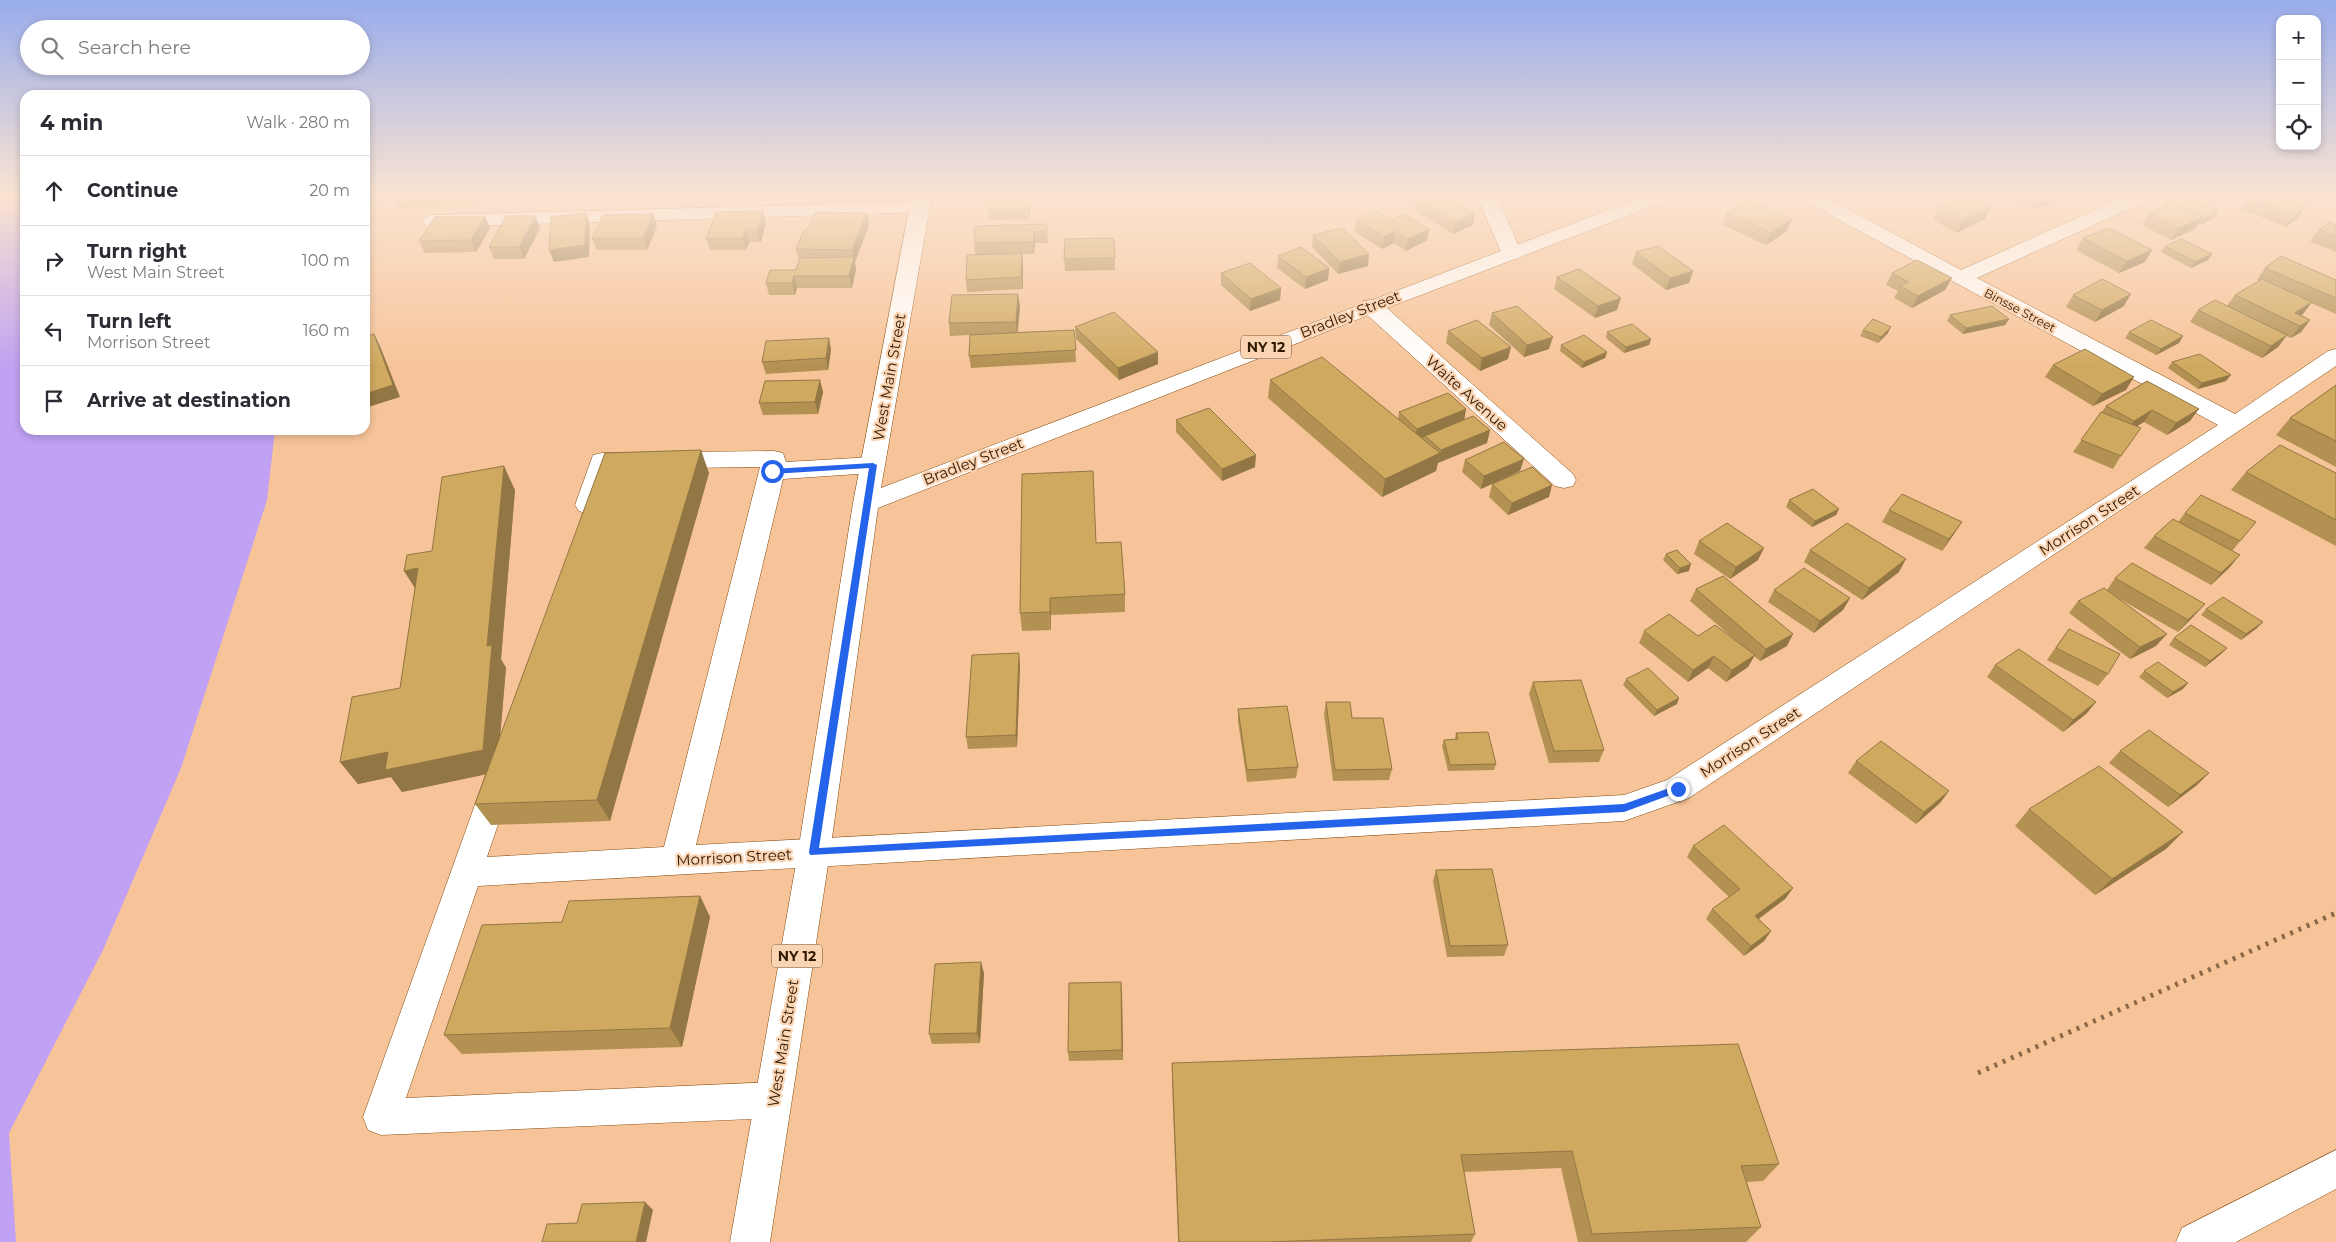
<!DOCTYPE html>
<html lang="en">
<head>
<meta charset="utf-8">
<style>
  body { margin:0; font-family:Montserrat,sans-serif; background:#f7f7f7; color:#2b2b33 }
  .controls { position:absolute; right:15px; top:15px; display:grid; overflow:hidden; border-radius:10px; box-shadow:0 2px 8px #0003 }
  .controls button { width:45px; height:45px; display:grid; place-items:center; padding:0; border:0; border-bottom:1px solid #e1e1e2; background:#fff; color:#2b2b33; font:25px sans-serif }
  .stop { position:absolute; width:15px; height:15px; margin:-11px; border:4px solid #2563eb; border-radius:50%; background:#fff }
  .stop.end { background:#2563eb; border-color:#fff; box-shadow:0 1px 5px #0008 }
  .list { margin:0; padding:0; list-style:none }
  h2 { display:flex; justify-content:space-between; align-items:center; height:65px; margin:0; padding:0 20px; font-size:21px }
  h2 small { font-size:16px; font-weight:400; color:#7c7c81 }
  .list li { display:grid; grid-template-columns:32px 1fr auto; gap:15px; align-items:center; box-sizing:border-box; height:70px; padding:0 20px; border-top:1px solid #e1e1e2 }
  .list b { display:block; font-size:19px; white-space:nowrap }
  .list p { margin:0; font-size:16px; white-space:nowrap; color:#7c7c81 }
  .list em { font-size:16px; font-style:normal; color:#7c7c81 }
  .icon { flex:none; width:28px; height:28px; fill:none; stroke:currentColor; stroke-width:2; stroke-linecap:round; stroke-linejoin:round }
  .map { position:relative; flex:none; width:2336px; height:1242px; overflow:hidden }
  .search { position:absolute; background:#fff; box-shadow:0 2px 8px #0003; left:20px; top:20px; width:350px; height:55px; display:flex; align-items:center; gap:12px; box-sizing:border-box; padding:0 18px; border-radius:28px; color:#7c7c81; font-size:19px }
  .panel { position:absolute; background:#fff; box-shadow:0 2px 8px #0003; left:20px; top:90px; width:350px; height:345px; border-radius:15px }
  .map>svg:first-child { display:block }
</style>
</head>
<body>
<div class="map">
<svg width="2336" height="1242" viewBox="0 0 2336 1242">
  <rect width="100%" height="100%" fill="#f7c499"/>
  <path fill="#c0a1f3" d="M0 194H25V430H275L267 500 181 768 103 950 9 1133 16 1242H0Z"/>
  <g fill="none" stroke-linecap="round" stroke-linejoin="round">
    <g stroke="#824a0e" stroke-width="1">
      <path id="minor" d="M1476 194H1496L1522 254 1519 258 1512 260 1505 258 1502 254Z
        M1796 194H1820L1961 270 2131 194H2156L2153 198 1977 278 2235 414 2328 351 2336 349V366L1689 798 1624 821 478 886 406 1098 773 1082 786 1087 791 1100 786 1113 773 1118 381 1135 368 1130 363 1117 486 774 497 770 508 774 512 783 487 857 664 847 760 467 612 469 597 511 588 514 579 511 575 505 593 455 602 453 774 451 783 453 786 462 873 457 882 459 885 465 882 471 873 473 783 479 696 845 1624 795 1667 780 2218 425 1799 198Z
        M919 202 926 204 929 208 926 212 432 227 425 225 422 221 425 217 432 215Z
        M1371 300 1379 301 1573 474 1576 480 1573 486 1564 488 1555 486 1363 311 1360 306 1363 301Z
        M2336 1150V1189L2236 1242H2176L2182 1228Z"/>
    </g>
    <g stroke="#824a0e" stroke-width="1">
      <path id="major" d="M912 194H932L881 488 1650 194H1677L1674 198 1379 311 878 508 830 852 770 1242H730L798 852 853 503Z"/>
    </g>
    <use href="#minor" fill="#fff" fill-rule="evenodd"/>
    <use href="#major" fill="#fff" fill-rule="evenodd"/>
    <path stroke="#8c6848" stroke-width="5" stroke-dasharray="3 6" stroke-linecap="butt" d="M1978 1073 2336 913"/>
  </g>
  <path fill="#b39153" d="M369 194H485L477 206 397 208 391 197 371 198Z
    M810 194H849L810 195Z
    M1031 194 1030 219 989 220 987 209Z
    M1530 194H1565L1564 199 1532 200Z
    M2014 194H2059L2057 198 2037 209 2012 198Z
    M2191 194H2226L2223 198 2207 203Z
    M2248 197 2306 206 2298 218 2286 227 2240 209Z
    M1416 198 1475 213 1473 225 1453 234 1414 210Z
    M2165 201 2215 217 2200 225 2198 224 2195 229 2171 240 2142 225 2149 213 2162 207H2161Z
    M1938 208 1985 219 1957 233 1933 220Z
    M867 213 869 225 855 262 856 269 852 288H797L795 295H769L766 283 796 270 799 260 796 249 807 230Z
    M1727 213 1792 219 1787 231 1766 245 1723 225Z
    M485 216 490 228 476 252 425 253 419 241Z
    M1356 220H1392L1429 229 1427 240 1406 251 1394 243 1382 249 1355 232Z
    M766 223 761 242H749L746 250H710L706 239Z
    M1047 224 1048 243H1035L1034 254H1022L1023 264V289L967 292 966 280 975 254 974 243Z
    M2336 225V252L2310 241 2319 229Z
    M657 226 647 250H597L592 239Z
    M540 228 524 259H494L489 247Z
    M1313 235 1368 266 1338 274 1312 247Z
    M1114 238 1115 270 1065 271 1064 259Z
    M2083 238 2152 250 2145 262 2119 273 2076 250Z
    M2165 246 2212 254 2208 260 2191 268 2161 252Z
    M1636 252 1693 271 1689 283 1666 290 1632 264Z
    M1278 256 1329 268 1328 280 1305 289 1277 268Z
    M2265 268 2336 280V314L2311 303 2303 314 2301 315 2310 320 2301 332 2291 338 2286 336 2278 347 2262 358 2190 322 2198 310 2227 306 2235 295 2259 281 2257 280Z
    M1221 273 1281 288 1280 300 1250 311 1221 285Z
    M1892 273 1945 290 1912 308 1894 298 1898 291 1886 285Z
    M1557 277 1617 310 1595 318 1554 289Z
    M2073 295 2124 306 2095 322 2066 307Z
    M1020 306 1018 332 1074 330 1076 362 971 368 969 356 970 335 950 336 949 323Z
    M1492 313 1549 349 1524 357 1489 325Z
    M1950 315 2009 319 2005 325 1963 334 1947 321Z
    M1075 327 1158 364 1119 380 1076 339Z
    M1863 330 1888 333 1878 343 1860 336Z
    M1448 331 1508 359 1480 371 1446 343Z
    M1607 332 1651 339 1649 345 1624 353 1606 338Z
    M2129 332 2183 336 2179 343 2156 355 2125 338Z
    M829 338 831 350 828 370 766 374 762 362Z
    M1561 345 1607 352 1605 358 1582 368 1560 351Z
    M2172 362 2226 381 2198 389 2168 368Z
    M2053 365 2126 390 2093 406 2045 377Z
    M1270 380 1398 419 1399 412 1466 409 1464 420 1490 430 1487 443 1438 462 1436 471 1382 497 1268 398Z
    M2147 381 2190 421 2167 435 2144 422 2137 426 2121 456 2113 469 2073 452 2106 406Z
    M2336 385V467L2276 435 2290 418Z
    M823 392 818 414 763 415 759 403Z
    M1176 420 1255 467 1222 481 1176 432Z
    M1465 460 1520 471 1481 489 1462 472Z
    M2246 472 2336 473V546L2231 490Z
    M709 473 610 821 491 825 475 804 486 774 402 792 391 777 358 784 340 762 400 688 415 588 404 571 515 490 501 659 506 668 500 737Z
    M1492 484 1549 497 1508 515 1489 497Z
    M1789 500 1836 515 1812 527 1786 507Z
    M1889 510 1954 534 1942 551 1882 522Z
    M2185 513 2256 522 2232 551 2230 567 2211 585 2144 548 2154 536 2178 522Z
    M1699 541 1758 560 1730 579 1694 554Z
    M1096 543 1125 594V612L1051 615V630L1022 631 1020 613Z
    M1810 550 1899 572 1862 600 1804 562Z
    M1666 554 1689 571 1677 574 1663 560Z
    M2115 578 2194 616 2178 632 2116 597 2156 646 2130 659 2069 613 2078 601 2107 590Z
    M1696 589 1787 646 1760 661 1754 656 1748 667 1726 682 1708 668 1688 682 1639 643 1644 631 1698 636 1741 645 1690 601Z
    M1774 590 1850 598 1843 610 1814 633 1768 602Z
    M2206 609 2257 628 2241 640 2201 615Z
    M2069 629 2108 674 2098 686 2047 660 2060 641Z
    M2174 638 2227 648 2221 654 2205 667 2169 645Z
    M1020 665 1017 747 968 749 966 737Z
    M1995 665 2096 702 2086 714 2063 732 1987 677Z
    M2144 671 2183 689 2167 698 2139 677Z
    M1626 679 1677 704 1654 716 1623 685Z
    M1533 682 1604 750 1599 762 1549 763 1529 694Z
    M1326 702 1352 718 1392 769 1389 780 1333 781 1324 714Z
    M1238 709 1298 767 1296 778 1247 782 1238 721Z
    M1456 733 1496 764 1494 770 1448 771 1442 746 1444 740 1455 739Z
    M2120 751 2197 785 2168 807 2109 763Z
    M1856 761 1940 803 1916 824 1848 773Z
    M2029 809 2166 849 2095 895 2015 826Z
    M1693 846 1793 888 1785 899 1759 919 1771 931 1764 941 1744 956 1706 919 1712 909 1729 897 1687 857Z
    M1436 870 1508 945 1504 956 1447 957 1433 881Z
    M700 896 710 917 682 1047 462 1054 444 1035Z
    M984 973 980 1043 932 1044 929 1034Z
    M1122 992 1123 1060 1069 1061 1068 1052Z
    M1172 1063 1779 1164 1763 1181 1747 1182 1761 1227 1746 1242H1578L1561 1168 1464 1172 1475 1234 1471 1242H1178L1172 1082Z"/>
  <path fill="#927643" d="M472 194H485L477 206Z
    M1030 194H1031L1030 219 1029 208Z
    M2057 194H2059L2057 198 2037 209 2040 203Z
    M2223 194H2226L2223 198 2207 203 2211 197Z
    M2306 206 2298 218 2286 227 2295 215Z
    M1991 207 1985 219 1957 233 1963 221Z
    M763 211 766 223 761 242 757 230Z
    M2218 211 2215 217 2200 225 2204 219Z
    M586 213 590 224 589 257 554 262 549 250Z
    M867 213 869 225 855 262 852 250Z
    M1475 213 1473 225 1453 234 1455 222Z
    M653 214 657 226 647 250 643 238Z
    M485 216 490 228 476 252 471 240Z
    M535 216 540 228 524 259 519 247Z
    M2203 217 2195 229 2171 240 2178 228Z
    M1792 219 1787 231 1766 245 1771 233Z
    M1429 229 1427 240 1406 251 1408 239Z
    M746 230 749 242 746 250 743 238Z
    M1396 231 1394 243 1382 249 1384 237Z
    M1034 232 1035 243 1034 254 1033 242Z
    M2152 250 2145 262 2119 273 2127 261Z
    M1022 253 1023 264V289L1021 277Z
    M1369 254 1368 266 1338 274 1340 262Z
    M2212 254 2208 260 2191 268 2195 262Z
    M854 257 856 269 852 288 849 276Z
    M1329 268 1328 280 1305 289 1306 277Z
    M1693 271 1689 283 1666 290 1670 278Z
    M794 276 797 288 795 295 792 283Z
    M1952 278 1945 290 1912 308 1918 296Z
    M1281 288 1280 300 1250 311 1251 299Z
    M1018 294 1020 306 1017 334 1016 322Z
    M2131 294 2124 306 2095 322 2102 310Z
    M1621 298 1617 310 1595 318 1598 306Z
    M2312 302 2303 314 2291 322 2295 313Z
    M2009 319 2005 325 1963 334 1966 328Z
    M2310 320 2301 332 2291 338 2300 326Z
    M1891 327 1888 333 1878 343 1881 337Z
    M374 334 380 346 400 397 365 408V394Z
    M2287 335 2278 347 2262 358 2271 346Z
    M2183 336 2179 343 2156 355 2161 349Z
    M1553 337 1549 349 1524 357 1527 345Z
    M829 338 831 350 828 370 826 358Z
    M1651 339 1649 345 1624 353 1626 347Z
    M1511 347 1508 359 1480 371 1482 358Z
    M1158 352V364L1119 380 1118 368Z
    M1607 352 1605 358 1582 368 1584 362Z
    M2231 375 2226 381 2198 389 2202 383Z
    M2134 377 2126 390 2093 406 2102 394Z
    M820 380 823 392 818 414 815 402Z
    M1466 409 1464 421 1425 436 1424 437 1414 441 1417 429Z
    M2199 409 2190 421 2167 435 2176 423Z
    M2152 410 2144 422 2125 433 2134 421Z
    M1490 430 1487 443 1438 463 1441 450Z
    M701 450 709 473 610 821 597 800Z
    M1440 453 1436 471 1382 497 1385 479Z
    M1256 455 1255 467 1222 481V469Z
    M1524 459 1520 471 1481 489 1484 476Z
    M504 466 515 490 501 659 506 668 497 772 402 792 391 777 358 784 340 762 487 646Z
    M1552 485 1549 497 1508 515 1512 503Z
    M1839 509 1836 515 1812 527 1815 521Z
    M1962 522 1954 534 1942 551 1949 539Z
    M1764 548 1758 560 1730 579 1736 567Z
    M2240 555 2230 567 2211 585 2221 573Z
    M1906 559 1899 572 1862 600 1869 588Z
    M1691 564 1689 571 1677 574 1680 568Z
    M418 568 419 594 404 571Z
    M1050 598 1051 615V630L1050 612Z
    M1850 598 1843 610 1814 633 1820 621Z
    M2205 604 2194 616 2178 632 2188 620Z
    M2263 622 2257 628 2241 640 2246 634Z
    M1793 634 1787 646 1760 661 1766 649Z
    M2167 634 2156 646 2130 659 2140 647Z
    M2227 648 2221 654 2205 667 2210 661Z
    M1019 653 1020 665 1017 747 1016 735Z
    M1755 655 1748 667 1726 682 1732 670Z
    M1714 656 1708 668 1688 682 1693 670Z
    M2188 683 2183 689 2167 698 2173 692Z
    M1679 698 1677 704 1654 716 1657 710Z
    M2096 702 2086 714 2063 732 2073 720Z
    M2209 773 2197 785 2168 807 2180 795Z
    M1949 791 1940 803 1916 824 1924 812Z
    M2183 832 2166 849 2095 895 2112 879Z
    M1793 888 1785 899 1748 926 1755 916Z
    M700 896 710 917 682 1047 670 1028Z
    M1771 931 1764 941 1744 956 1751 946Z
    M981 962 984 973 980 1043 977 1033Z
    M1121 982 1122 992 1123 1060 1122 1050Z
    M645 1202 653 1210 646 1242H636Z"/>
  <path fill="#d0a960" stroke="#927643" d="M989 194H1030L1029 208 987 209Z
    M1426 194H1443L1475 213 1455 222 1416 198Z
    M2019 194H2057L2040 203Z
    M2179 194H2180L2218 211 2204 219 2201 218 2203 217 2173 203 2171 204 2165 201Z
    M2205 194H2223L2211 197Z
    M2252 194H2274L2306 206 2295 215 2248 197Z
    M1966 195 1991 207 1963 221 1938 208Z
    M1749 200 1792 219 1771 233 1727 213Z
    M2173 203 2203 217 2178 228 2149 213Z
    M763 211 757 230H746L743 238 706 239 716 212Z
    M1377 211 1392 220 1404 214 1429 229 1408 239 1396 231 1384 237 1356 220Z
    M815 212 867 213 852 250 796 249 804 230H807Z
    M586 213 585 245 549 250 551 217Z
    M653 214 643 238 592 239 603 215Z
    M485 216 471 240 419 241 435 217Z
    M506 216H535L519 247H489Z
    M2330 222 2336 225V237L2319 229Z
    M1047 224V231L1034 232 1033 242 974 243 975 226Z
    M1342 228 1369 254 1340 262 1313 235Z
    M2109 228 2152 250 2127 261 2083 238Z
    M1114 238 1115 258 1064 259 1065 239Z
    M2181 239 2212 254 2195 262 2165 246Z
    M1658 246 1693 271 1670 278 1636 252Z
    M1301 247 1329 268 1306 277 1278 256Z
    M1022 253 1021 277 966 280 967 255Z
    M2281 256 2336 280V298L2265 268Z
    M854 257 849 276H794L792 283H766L770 270H796L800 258Z
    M1917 260 1952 278 1918 296 1900 286 1908 282 1892 273Z
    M1250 263 1281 288 1251 299 1221 273Z
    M1579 269 1621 298 1598 306 1557 277Z
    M2102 279 2131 294 2102 310 2073 295Z
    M2262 279 2312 302 2295 313 2310 320 2300 326 2235 295Z
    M1018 294 1016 322 949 323 952 295Z
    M2215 300 2287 335 2271 346 2198 310Z
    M1517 306 1553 337 1527 345 1492 313Z
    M1992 306 2009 319 1966 328 1950 315Z
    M1114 312 1158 352 1118 368 1075 327Z
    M1873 319 1891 327 1881 337 1863 330Z
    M1477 320 1511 347 1482 358 1448 331Z
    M2151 320 2183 336 2161 349 2129 332Z
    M1632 324 1651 339 1626 347 1607 332Z
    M1074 330 1076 350 969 356 970 335Z
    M374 334 393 385 365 394V337Z
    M1584 335 1607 352 1584 362 1561 345Z
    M829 338 826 358 762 362 766 341Z
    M2085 349 2134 377 2102 394 2053 365Z
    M2200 354 2231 375 2202 383 2172 362Z
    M1322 357 1440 453 1385 479 1270 380Z
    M820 380 815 402 759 403 765 381Z
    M2147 381 2199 409 2176 423 2152 410 2134 421 2106 406Z
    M2336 385V441L2290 418Z
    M1448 393 1466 409 1417 429 1399 412Z
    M1209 408 1256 455 1222 469 1176 420Z
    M2101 412 2141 428 2121 456 2081 440Z
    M1473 416 1490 430 1441 450 1425 436Z
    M1504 442 1524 459 1484 476 1465 460Z
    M2280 445 2336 473V520L2246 472Z
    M701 450 597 800 475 804 605 453Z
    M504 466 487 646 492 645 483 750 385 770 388 752 340 762 352 697 400 688 418 568 404 571 407 555 432 551 442 477Z
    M1532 467 1552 485 1512 503 1492 484Z
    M1093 471 1096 543 1121 542 1125 594 1050 598V612L1020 613 1022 474Z
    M1813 489 1839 509 1815 521 1789 500Z
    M1902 494 1962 522 1949 539 1889 510Z
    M2201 495 2256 522 2240 541 2185 513Z
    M2173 519 2240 555 2221 573 2154 536Z
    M1727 523 1764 548 1736 567 1699 541Z
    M1847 523 1906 559 1869 588 1810 550Z
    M1677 550 1691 564 1680 568 1666 554Z
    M2132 563 2205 604 2188 620 2115 578Z
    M1804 568 1850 598 1820 621 1774 590Z
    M1723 576 1793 634 1766 649 1696 589Z
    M2104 588 2167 634 2140 647 2078 601Z
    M2223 597 2263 622 2246 634 2206 609Z
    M1669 614 1698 636 1715 625 1755 655 1732 670 1714 656 1693 670 1644 631Z
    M2191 625 2227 648 2210 661 2174 638Z
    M2069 629 2120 654 2108 674 2056 648Z
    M2019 649 2096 702 2073 720 1995 665Z
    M1019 653 1016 735 966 737 972 655Z
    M2158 662 2188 683 2173 692 2144 671Z
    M1648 668 1679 698 1657 710 1626 679Z
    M1581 680 1604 750 1554 751 1533 682Z
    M1326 702H1350L1352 718H1383L1392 769 1335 770Z
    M1287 706 1298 767 1247 770 1238 709Z
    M2149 730 2209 773 2180 795 2120 751Z
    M1488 732 1496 764 1450 765 1444 740 1458 739 1456 733Z
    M1881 741 1949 791 1924 812 1856 761Z
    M2099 766 2183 832 2112 879 2029 809Z
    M1724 825 1793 888 1755 916 1771 931 1751 946 1712 909 1740 889 1693 846Z
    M1492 869 1508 945 1450 946 1436 870Z
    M700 896 670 1028 444 1035 482 925 562 922 569 901Z
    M981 962 977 1033 929 1034 935 964Z
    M1121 982 1122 1050 1068 1052 1069 983Z
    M1738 1044 1779 1164 1741 1166 1761 1227 1592 1234 1572 1151 1461 1155 1475 1234 1268 1242H1179L1172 1063Z
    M645 1202 636 1242H542L547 1224 577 1223 582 1204Z"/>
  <linearGradient id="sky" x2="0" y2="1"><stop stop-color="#98acec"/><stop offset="0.53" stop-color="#fbe4d1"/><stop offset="1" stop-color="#fbe4d1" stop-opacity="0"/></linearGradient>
  <rect width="2336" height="368" fill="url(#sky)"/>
  <path fill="#2563eb" d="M873 463 877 465 819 848 1624 804 1678 785 1683 789 1681 791 1624 812 810 855 809 852 869 468 772 474 768 471 772 469Z"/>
  <g text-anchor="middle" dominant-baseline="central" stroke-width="4.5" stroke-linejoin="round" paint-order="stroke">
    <g font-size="12" fill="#311a03" stroke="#fbd4b4">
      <text transform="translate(2020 310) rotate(28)">Binsse Street</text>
    </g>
    <g fill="#fbd4b4" stroke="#6e5238" stroke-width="1">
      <rect x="1241" y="335.5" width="50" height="23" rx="4"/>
      <rect x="772" y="944.5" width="50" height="23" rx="4"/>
    </g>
    <g font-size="14" font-weight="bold" fill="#311a03">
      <text x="1266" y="347">NY 12</text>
      <text x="797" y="956">NY 12</text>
    </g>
    <g font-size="15" fill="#311a03" stroke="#fbd4b4">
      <text transform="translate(1350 314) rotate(-21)">Bradley Street</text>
      <text transform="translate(889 377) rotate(-80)">West Main Street</text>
      <text transform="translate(1467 393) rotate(42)">Waite Avenue</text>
      <text transform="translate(973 461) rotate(-21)">Bradley Street</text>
      <text transform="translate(2089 520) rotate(-33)">Morrison Street</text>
      <text transform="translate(1750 742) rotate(-33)">Morrison Street</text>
      <text transform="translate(734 857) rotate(-3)">Morrison Street</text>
      <text transform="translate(783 1043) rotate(-81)">West Main Street</text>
    </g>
  </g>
</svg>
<div class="controls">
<button>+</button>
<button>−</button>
<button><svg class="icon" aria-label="locate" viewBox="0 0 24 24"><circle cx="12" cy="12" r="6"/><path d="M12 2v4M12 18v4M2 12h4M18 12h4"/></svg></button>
</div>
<div class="stop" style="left:772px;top:471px"></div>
<div class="stop end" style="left:1678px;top:789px"></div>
<div class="search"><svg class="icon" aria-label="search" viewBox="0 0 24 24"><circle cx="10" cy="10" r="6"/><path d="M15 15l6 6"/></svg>Search here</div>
<section class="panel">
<h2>4 min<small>Walk · 280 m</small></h2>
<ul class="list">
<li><svg class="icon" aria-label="ahead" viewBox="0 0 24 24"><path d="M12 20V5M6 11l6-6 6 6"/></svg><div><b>Continue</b></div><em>20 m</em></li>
<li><svg class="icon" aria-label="right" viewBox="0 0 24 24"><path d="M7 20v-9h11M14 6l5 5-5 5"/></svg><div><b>Turn right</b><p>West Main Street</p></div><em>100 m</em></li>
<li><svg class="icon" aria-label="left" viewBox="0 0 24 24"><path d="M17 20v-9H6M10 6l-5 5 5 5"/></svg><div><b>Turn left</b><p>Morrison Street</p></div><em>160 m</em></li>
<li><svg class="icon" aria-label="arrive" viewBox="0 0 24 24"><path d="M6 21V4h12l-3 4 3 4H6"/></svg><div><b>Arrive at destination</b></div></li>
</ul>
</section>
</div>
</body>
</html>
